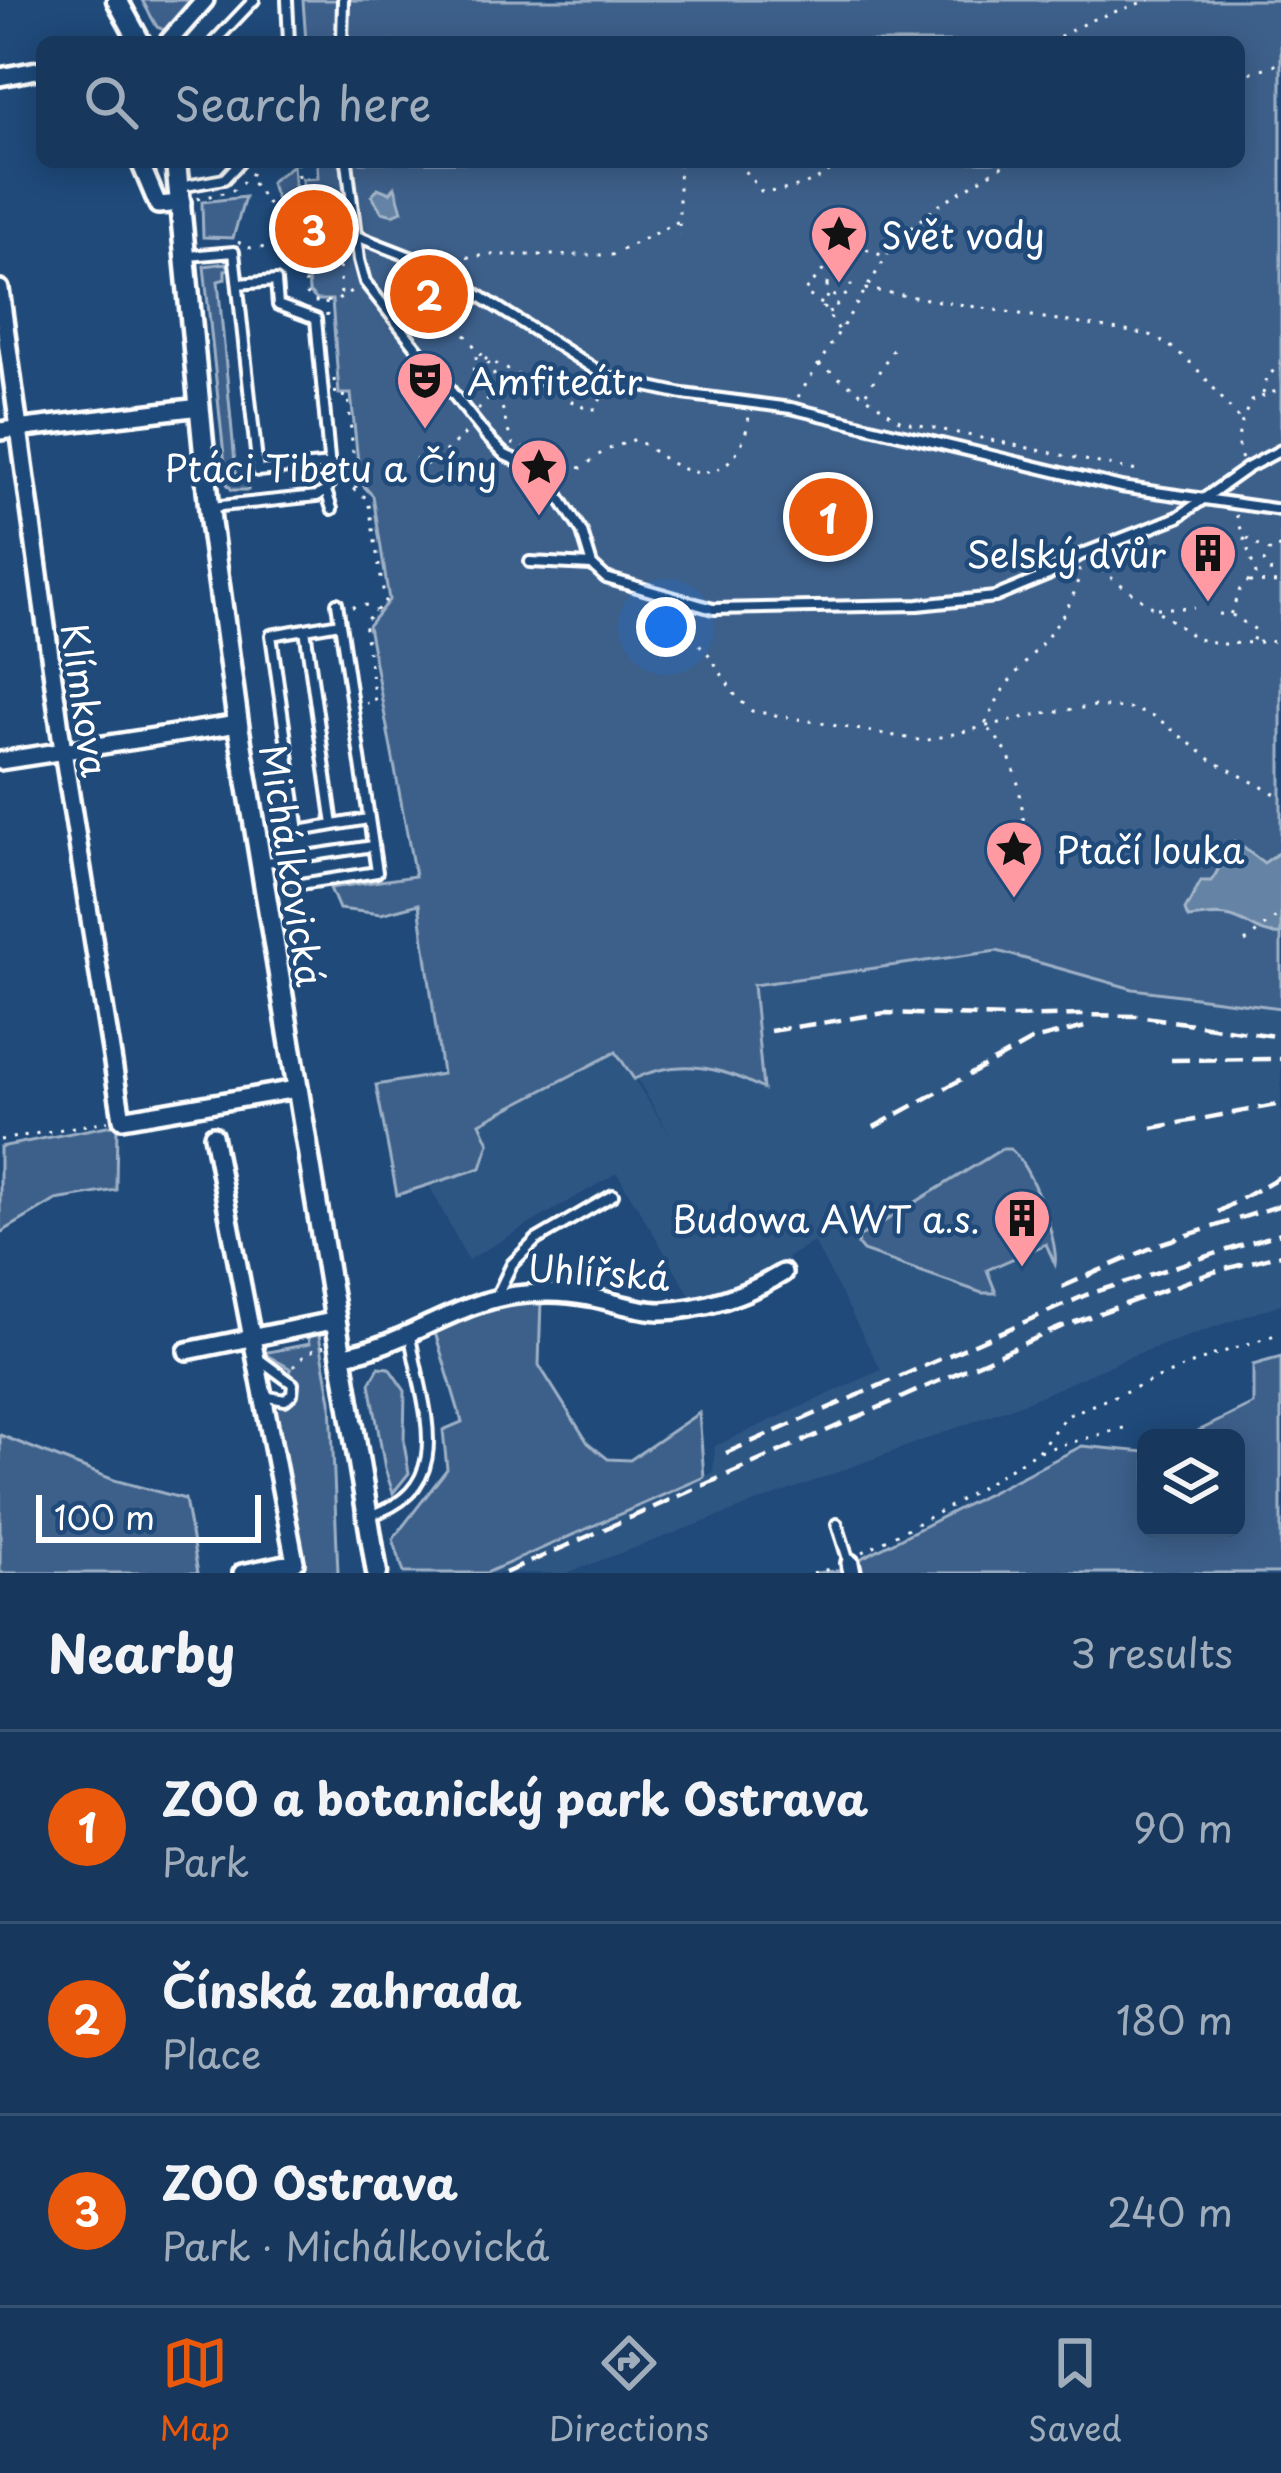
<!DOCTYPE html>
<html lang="en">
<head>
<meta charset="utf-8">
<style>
  body { margin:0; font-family:"Playpen Sans",sans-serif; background:#244365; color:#f1f3f6 }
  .controls { position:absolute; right:36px; bottom:36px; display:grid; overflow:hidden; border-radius:18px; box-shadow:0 6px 30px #0003 }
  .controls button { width:108px; height:108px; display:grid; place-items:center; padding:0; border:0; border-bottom:3px solid #365272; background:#17385c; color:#f1f3f6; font:60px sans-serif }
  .scale { position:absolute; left:36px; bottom:30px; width:225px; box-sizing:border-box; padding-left:12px; border:6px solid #fff; border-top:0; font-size:33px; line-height:42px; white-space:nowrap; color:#fff; -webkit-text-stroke:9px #1f4a7a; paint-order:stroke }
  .you { position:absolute; left:666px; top:627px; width:42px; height:42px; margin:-30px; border:9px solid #fff; border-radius:50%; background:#1a73e8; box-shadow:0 0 0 18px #1a73e833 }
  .badge { display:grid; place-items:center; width:78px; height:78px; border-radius:50%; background:#ea580c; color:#fff; font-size:39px; font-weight:700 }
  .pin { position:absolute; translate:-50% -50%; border:6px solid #fff; box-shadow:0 3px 12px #0006 }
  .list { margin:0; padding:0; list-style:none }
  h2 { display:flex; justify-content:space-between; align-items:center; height:156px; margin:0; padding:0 48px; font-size:51px }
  h2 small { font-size:39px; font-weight:400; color:#9eacbb }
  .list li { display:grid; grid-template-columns:78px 1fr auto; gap:36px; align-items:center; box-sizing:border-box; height:192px; padding:0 48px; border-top:3px solid #365272 }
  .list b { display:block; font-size:45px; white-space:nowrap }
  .list p { margin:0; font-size:39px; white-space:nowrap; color:#9eacbb }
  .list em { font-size:39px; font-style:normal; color:#9eacbb }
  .icon { flex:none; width:66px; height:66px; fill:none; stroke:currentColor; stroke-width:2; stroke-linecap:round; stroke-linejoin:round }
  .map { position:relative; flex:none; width:1281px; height:1573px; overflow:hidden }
  .search { position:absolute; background:#17385c; box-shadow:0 6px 30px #0003; left:36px; right:36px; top:36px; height:132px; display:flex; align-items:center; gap:30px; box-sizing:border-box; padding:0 42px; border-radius:18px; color:#9eacbb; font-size:45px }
  .sheet { height:732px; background:#17385c }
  nav { display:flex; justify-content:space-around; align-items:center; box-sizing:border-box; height:168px; border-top:3px solid #365272; background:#17385c; font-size:33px; color:#9eacbb }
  nav a { display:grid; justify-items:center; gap:6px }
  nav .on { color:#ea580c }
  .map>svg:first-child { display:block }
</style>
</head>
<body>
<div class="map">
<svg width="1281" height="1573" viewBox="0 0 1281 1573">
  <rect width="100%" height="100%" fill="#1f4a7a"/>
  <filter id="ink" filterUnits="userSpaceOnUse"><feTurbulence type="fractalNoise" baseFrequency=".00833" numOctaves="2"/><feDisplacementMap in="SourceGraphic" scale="24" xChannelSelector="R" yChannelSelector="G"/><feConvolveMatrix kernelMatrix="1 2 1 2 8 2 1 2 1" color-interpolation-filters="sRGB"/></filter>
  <g filter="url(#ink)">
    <path fill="#2e5683" d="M997 951 1133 989 1281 1008V1304L1131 1356 1031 1400 567 1573H486L704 1477 713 1472 715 1446 881 1370 814 1242 787 1258 789 1265 753 1282 693 1300 617 1173 468 1260 430 1187 481 1168 480 1123 616 1051 673 1140 636 1077 675 1064 735 1074 752 986Z"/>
    <path fill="#3c618b" stroke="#9eb0c5" stroke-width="3" d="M142 0H190L164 30 157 27Z
      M303 0H1281V1008L1133 989 997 951 753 985 763 1089C720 1066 678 1058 634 1079L616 1052 480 1123 489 1143 481 1168 397 1195 376 1085 442 1074 419 904 381 914 339 909 330 888 415 876 368 626 389 600 373 496 360 482 351 394H339L332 300H317L309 292 302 179 318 178 317 162H1239V42H306Z
      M293 165 297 221 278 203 270 182Z
      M245 197 233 238 203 237 202 202Z
      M226 263 230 269 225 270V279L218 281 236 474H247L248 490H232L227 484 204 266Z
      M117 1124 116 1190 56 1200 0 1233V1147Z
      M1002 1149H1010C1029 1162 1059 1240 1055 1264L1046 1244 987 1270 996 1293H982L863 1251 858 1245 859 1237Z
      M541 1299 539 1365 588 1443 608 1459 630 1460 699 1413 704 1477 486 1573H404L393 1539 447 1469 443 1430 462 1422 434 1329 485 1307Z
      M318 1330 331 1401 338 1573H260L302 1563 272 1404 292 1401 298 1383 290 1373 291 1369 263 1353 309 1344 307 1332Z
      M1281 1357V1573H814L836 1571 1082 1446 1146 1452V1528H1236V1438H1184L1253 1404V1365Z
      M379 1367 389 1368 405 1391 404 1443 409 1473 393 1493 385 1469 370 1383Z
      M0 1435 114 1480 185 1499 198 1573H0Z"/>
    <path fill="#6583a4" stroke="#a3b5c8" stroke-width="3" d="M395 187 402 211 393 215 382 212 372 196 378 188 390 193Z
      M1234 841 1264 863 1281 851V934C1260 936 1250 922 1231 917 1217 913 1202 917 1188 918L1185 910 1201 881H1211C1221 869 1222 853 1234 841Z"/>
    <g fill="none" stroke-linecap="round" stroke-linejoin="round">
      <g stroke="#fff" stroke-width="16">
        <path id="service" d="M287 0 289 42
          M214 42 254 0
          M342 42 343 0
          M347 162 359 260 365 282 487 437 505 455 531 467 558 495 582 532 592 565 606 578 713 609 918 605 995 597 1048 575 1080 555 1178 517 1247 468 1281 450
          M180 187 224 179 240 162
          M359 237 431 265 609 378 683 394 791 408 1121 487 1281 510
          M188 256 234 252 258 471 331 464
          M326 491 332 509
          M211 507 317 496 326 491 331 480 316 319 278 305 276 281 238 284
          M530 562 592 565
          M340 623 271 635 299 831 368 819
          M305 629 333 825
          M260 863 373 846
          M294 885 377 872 337 603
          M495 1299 512 1264 536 1240 613 1195
          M259 1359 293 1384 292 1394 285 1400 264 1396
          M368 1516C460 1488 422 1407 410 1336
          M837 1524 849 1562"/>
      </g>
      <g stroke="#fff" stroke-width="24">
        <path id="minor" d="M168 42 205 0
          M0 77 42 69
          M140 162 158 205 182 203
          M0 289 63 751 122 1119 296 1089
          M0 431 200 407
          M0 761 238 724
          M213 1135 295 1562 242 1573
          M187 1351 337 1320
          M343 1355C404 1346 455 1302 516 1295 540 1292 565 1292 589 1297 612 1301 637 1311 661 1311 702 1310 749 1294 783 1273
          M850 1563 852 1573"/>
      </g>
      <g stroke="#fff" stroke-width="27">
        <path id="tertiary" d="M117 0 140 42
          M176 162 211 526 238 724 377 1573"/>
      </g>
      <path stroke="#fff" stroke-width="3" stroke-dasharray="3 9" stroke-linecap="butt" d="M1049 42 1091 20 1149 0
        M1239 76 1281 63
        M257 162 249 178 297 245
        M297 162 306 293 314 302 336 301 357 287
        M737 162 762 192C787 192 824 182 839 162
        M197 199 232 191 248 178
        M679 223 680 235
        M238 242 251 248 306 246
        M338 243 341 296
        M322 245 346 241
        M443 260 488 255H612L679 221V162
        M844 273 856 249
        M827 285a12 12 0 1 1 24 0a12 12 0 1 1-24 0Z
        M865 289 1150 335C1190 353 1213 388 1241 422
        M828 296 823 307 839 330
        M470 300C450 338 477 341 491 368 501 387 502 420 513 444L558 463 582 468 604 451 636 439C651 449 669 464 686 470 724 483 747 447 749 414
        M326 302 327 316
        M822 304 804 292 848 242 886 257
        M828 312 837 309 836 298
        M819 364 901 421 1137 471V476
        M334 379 336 397 348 396 356 488
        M866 393 893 349
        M1263 394 1266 377 1281 365
        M798 397 897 240 935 207 1009 162
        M478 410 489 398C478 383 467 373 478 355L587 409H596L604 391
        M415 459 424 465 433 462 466 433
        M1242 459C1232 441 1243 418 1251 401L1281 389
        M343 482 368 499 385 602 364 622 375 702 366 703
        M1247 538 1264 549
        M1281 547 1271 548 1264 562 1269 571 1281 573
        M1091 563 1197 639 1223 644 1281 641
        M1249 582 1281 583
        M352 607 367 605 375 611
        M1157 608H1194
        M667 609 710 656 737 698 752 711 924 741 1038 714 1096 706 1131 709 1156 717 1211 760 1281 797
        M1219 614 1230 615 1240 589 1256 574 1236 514
        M1232 615 1256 630 1252 643
        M1027 880C1022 828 1029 761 984 726 992 712 998 696 1008 683 1033 652 1078 611 1079 569
        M1245 942 1281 913
        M0 1140 108 1121
        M293 1367 307 1353 324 1346
        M1038 1451 1066 1416 1214 1355 1281 1333
        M863 1552 954 1504 1036 1452 1131 1426
        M813 1573 834 1568"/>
      <use href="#service" stroke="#1f4a7a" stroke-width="8"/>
      <use href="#minor" stroke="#1f4a7a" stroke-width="15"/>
      <use href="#tertiary" stroke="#1f4a7a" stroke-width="18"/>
      <path stroke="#fff" stroke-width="4.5" stroke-dasharray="18 9" stroke-linecap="butt" d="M770 1031 885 1013 1012 1017 1079 1015 1138 1016 1281 1037
        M1171 1060 1281 1059
        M874 1127 1033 1040 1089 1026
        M1152 1128 1281 1104
        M1218 1212 1281 1176
        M1062 1287 1160 1244 1281 1205
        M726 1453 1086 1295 1281 1233
        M505 1573 1061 1327 1214 1272 1281 1254"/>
    </g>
  </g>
  <defs>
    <g id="sight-pin" transform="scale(3)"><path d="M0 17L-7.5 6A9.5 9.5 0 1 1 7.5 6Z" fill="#ff9aa2" stroke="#1f4a7a"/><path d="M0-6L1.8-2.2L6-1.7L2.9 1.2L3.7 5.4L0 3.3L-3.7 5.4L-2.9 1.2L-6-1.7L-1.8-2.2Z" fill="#111"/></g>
    <g id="theatre-pin" transform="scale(3)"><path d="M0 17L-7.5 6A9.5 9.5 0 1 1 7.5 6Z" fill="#ff9aa2" stroke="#1f4a7a"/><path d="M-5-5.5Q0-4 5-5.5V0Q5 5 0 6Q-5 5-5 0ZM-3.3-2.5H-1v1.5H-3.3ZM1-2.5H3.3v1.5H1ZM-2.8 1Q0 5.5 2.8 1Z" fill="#111"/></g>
    <g id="building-pin" transform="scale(3)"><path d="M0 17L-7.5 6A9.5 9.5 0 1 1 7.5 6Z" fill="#ff9aa2" stroke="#1f4a7a"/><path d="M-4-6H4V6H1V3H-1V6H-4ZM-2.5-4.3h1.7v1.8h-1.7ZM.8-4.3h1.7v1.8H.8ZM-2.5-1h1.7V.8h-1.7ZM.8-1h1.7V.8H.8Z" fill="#111"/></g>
  </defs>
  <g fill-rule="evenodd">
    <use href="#sight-pin" x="839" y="234"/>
    <use href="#theatre-pin" x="425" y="380"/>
    <use href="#sight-pin" x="539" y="467"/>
    <use href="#building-pin" x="1208" y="553"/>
    <use href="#sight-pin" x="1014" y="849"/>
    <use href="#building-pin" x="1022" y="1218"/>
  </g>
  <g text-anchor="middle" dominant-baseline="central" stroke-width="9" stroke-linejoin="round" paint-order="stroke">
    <g font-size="36" fill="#fff" stroke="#1f4a7a" text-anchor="start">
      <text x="881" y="234">Svět vody</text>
      <text x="467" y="380">Amfiteátr</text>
      <text x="497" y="467" text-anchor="end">Ptáci Tibetu a Číny</text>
      <text x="1166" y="553" text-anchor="end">Selský dvůr</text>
      <text x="1056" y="849">Ptačí louka</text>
      <text x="980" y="1218" text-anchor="end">Budowa AWT a.s.</text>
    </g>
    <g font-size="36" fill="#fff" stroke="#1f4a7a">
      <text transform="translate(86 700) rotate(82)">Klímkova</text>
      <text transform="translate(293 865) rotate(81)">Michálkovická</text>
      <text transform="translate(599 1271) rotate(4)">Uhlířská</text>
    </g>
  </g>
</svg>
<div class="controls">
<button><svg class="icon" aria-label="layers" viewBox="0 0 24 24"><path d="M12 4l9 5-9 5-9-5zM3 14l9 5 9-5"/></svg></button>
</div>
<div class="scale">100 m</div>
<div class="you"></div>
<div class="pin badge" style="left:828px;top:517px">1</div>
<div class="pin badge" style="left:429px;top:294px">2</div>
<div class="pin badge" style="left:314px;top:229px">3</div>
<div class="search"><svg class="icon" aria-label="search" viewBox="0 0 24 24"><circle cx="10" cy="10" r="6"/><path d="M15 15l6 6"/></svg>Search here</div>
</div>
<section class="sheet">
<h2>Nearby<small>3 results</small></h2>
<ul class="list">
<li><span class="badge">1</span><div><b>ZOO a botanický park Ostrava</b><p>Park</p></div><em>90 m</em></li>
<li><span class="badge">2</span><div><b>Čínská zahrada</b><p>Place</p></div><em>180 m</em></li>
<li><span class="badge">3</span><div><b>ZOO Ostrava</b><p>Park · Michálkovická</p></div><em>240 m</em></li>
</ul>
</section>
<nav>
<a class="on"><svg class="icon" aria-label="map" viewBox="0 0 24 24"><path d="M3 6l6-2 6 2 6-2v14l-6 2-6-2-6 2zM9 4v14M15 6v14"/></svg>Map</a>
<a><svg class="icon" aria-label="directions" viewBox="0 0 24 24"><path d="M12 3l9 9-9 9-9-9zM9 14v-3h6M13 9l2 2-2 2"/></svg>Directions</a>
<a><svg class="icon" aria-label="saved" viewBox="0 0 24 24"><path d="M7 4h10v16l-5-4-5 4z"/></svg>Saved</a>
</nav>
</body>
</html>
